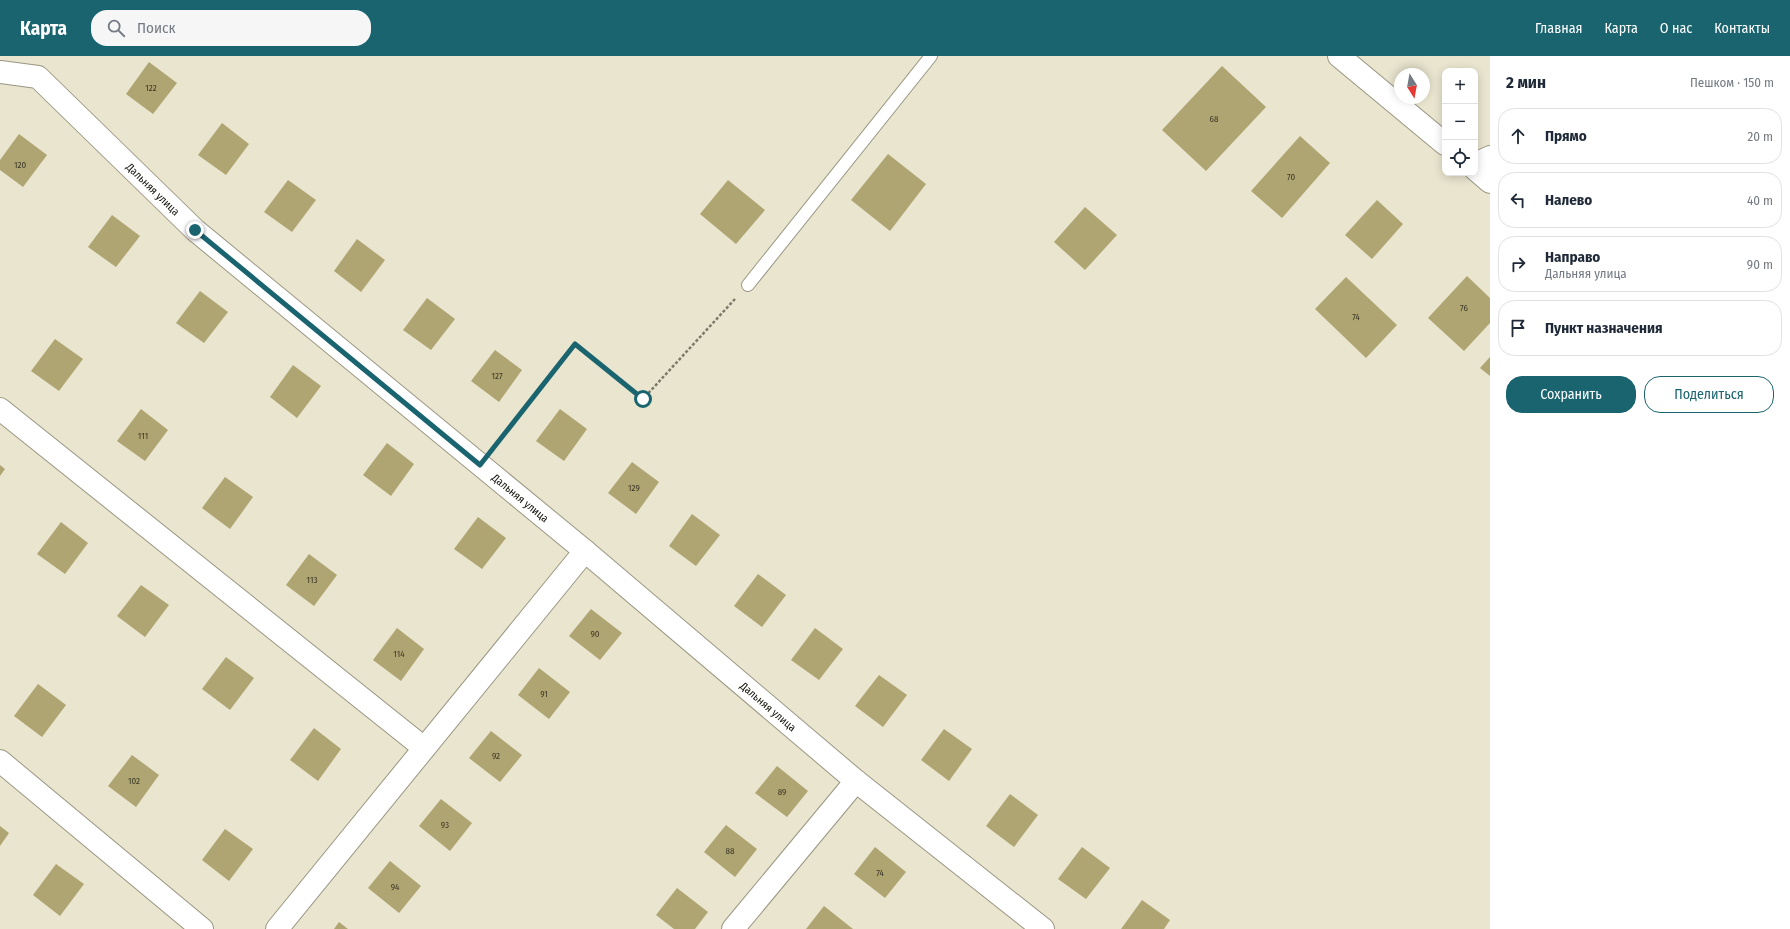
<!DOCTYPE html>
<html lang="ru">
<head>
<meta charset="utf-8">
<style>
  body { margin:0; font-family:"Fira Sans Condensed",sans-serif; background:#f6f6f7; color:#1f2937 }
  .controls { position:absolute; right:12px; top:12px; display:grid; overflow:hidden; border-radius:8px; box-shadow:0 2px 10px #0003 }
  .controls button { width:36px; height:36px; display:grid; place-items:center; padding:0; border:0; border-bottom:1px solid #e0e1e3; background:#fff; color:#1f2937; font:20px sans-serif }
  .compass { position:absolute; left:1394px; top:12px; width:36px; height:36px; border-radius:50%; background:#fff; box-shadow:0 2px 10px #0003; rotate:169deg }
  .stop { position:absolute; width:12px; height:12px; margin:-9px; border:3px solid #19646f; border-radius:50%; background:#fff }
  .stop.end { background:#19646f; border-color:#fff; box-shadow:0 1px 4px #0008 }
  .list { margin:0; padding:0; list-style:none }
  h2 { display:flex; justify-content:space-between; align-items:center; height:52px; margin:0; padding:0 16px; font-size:17px }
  h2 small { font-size:13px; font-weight:400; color:#747a83 }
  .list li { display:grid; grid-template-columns:26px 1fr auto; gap:12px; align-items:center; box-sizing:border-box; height:56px; margin:0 8px 8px; padding:0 8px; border:1px solid #e0e1e3; border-radius:16px }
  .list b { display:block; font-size:15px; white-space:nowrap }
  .list p { margin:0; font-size:13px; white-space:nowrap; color:#747a83 }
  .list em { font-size:13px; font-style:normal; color:#747a83 }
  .actions { display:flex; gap:8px; padding:12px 16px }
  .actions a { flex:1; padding:9px 0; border:1px solid #19646f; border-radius:16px; text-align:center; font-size:14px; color:#19646f }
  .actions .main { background:#19646f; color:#fff }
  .icon { flex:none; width:22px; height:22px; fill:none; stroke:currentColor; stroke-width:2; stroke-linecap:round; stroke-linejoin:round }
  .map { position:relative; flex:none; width:1490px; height:873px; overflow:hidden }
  header { display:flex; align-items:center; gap:24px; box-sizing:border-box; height:56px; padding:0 20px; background:#19646f; color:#fff }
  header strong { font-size:19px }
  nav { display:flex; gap:22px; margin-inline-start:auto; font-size:14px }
  .search { width:280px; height:36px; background:#f6f6f7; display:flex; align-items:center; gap:10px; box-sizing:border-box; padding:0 14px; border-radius:16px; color:#747a83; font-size:15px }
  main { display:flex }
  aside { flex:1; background:#fff }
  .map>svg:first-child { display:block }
</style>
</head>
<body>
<header>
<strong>Карта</strong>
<div class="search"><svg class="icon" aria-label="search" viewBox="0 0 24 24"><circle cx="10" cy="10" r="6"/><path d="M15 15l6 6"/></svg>Поиск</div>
<nav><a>Главная</a><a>Карта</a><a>О нас</a><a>Контакты</a></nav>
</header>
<main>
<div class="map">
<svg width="1490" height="873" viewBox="0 0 1490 873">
  <rect width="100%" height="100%" fill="#e9e5cf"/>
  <path fill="#afa572" d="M149 6 177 27 153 58 126 38Z
    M1222 10 1266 51 1206 115 1162 74Z
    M222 67 249 88 226 119 198 99Z
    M19 78 47 99 23 131 0 114V104Z
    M1300 80 1330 107 1282 162 1251 135Z
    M888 98 926 128 890 175 851 144Z
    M288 124 316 144 292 176 264 156Z
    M728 124 765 154 736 188 700 158Z
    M1377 144 1403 168 1372 203 1345 179Z
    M1085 151 1117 179 1085 214 1054 186Z
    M112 159 140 180 116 211 88 191Z
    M357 183 385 204 361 236 334 215Z
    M1467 220 1490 242V267L1464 295 1428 262Z
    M1346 221 1397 269 1366 302 1315 253Z
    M200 235 228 256 204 287 176 267Z
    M427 242 455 263 431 294 403 274Z
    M55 283 83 303 59 335 31 315Z
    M495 294 522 314 499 346 471 325Z
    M1490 301V320L1480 312Z
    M293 309 321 330 297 362 270 341Z
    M141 353 168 374 145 405 117 385Z
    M560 353 587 373 564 405 536 385Z
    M387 387 414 408 391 440 363 419Z
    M632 406 659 426 636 458 608 437Z
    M0 409 5 413 0 420Z
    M225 421 253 441 230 473 202 452Z
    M692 458 720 479 696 510 669 490Z
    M478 461 506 482 482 513 454 493Z
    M61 466 88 487 65 518 37 498Z
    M309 498 337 519 314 550 286 529Z
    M758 518 786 539 762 571 734 550Z
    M141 529 169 549 145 581 117 560Z
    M591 553 622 577 600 604 569 580Z
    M397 572 424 593 401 625 373 604Z
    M815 572 843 593 819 624 791 604Z
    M226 601 254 622 230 654 202 633Z
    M539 612 570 636 549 663 518 639Z
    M879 619 907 639 883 671 855 650Z
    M38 628 66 649 42 681 14 660Z
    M314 672 341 693 318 725 290 704Z
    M944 673 972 693 949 725 921 704Z
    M491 675 522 699 500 726 469 702Z
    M132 699 159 719 136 751 108 730Z
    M777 710 808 735 787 761 755 737Z
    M1010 738 1038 759 1014 791 986 770Z
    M441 743 472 767 450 795 419 770Z
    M726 769 757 793 735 821 704 796Z
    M0 770 9 777 0 790Z
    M225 773 253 793 229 825 202 804Z
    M875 791 906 816 885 842 854 818Z
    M1082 791 1110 812 1086 843 1058 823Z
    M390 805 421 830 399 857 368 832Z
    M56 808 84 828 60 860 33 839Z
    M677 832 708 856 695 873H674L656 859Z
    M1142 844 1170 864 1164 873H1121Z
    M824 850 853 873H806Z
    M339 866 348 873H334Z"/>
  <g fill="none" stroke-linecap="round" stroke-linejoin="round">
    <g stroke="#9a9683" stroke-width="14">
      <path id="lane" d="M748 229 931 0"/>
    </g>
    <g stroke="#9a9683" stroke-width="24">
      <g id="street">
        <path id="s1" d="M0 16 38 21 195 174 585 495 856 725 1043 873"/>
        <path d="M0 353 424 692"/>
        <path d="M0 705 202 873"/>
        <path d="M277 873 585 495"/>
        <path d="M733 873 856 725"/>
      </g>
    </g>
    <g stroke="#9a9683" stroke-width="24">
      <path id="secondary" d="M1475 108 1490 101"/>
    </g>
    <g stroke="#9a9683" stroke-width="24">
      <path id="primary" d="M1339 0 1445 88
        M1475 113 1490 126"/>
    </g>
    <path stroke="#7c7a6b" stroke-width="2.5" stroke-dasharray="3 2" stroke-linecap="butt" d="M495 390 575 288 643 343 735 243"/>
    <use href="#lane" stroke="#fff" stroke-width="12"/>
    <use href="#street" stroke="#fff" stroke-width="22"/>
    <use href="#secondary" stroke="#fff" stroke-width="22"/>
    <use href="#primary" stroke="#fff" stroke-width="22"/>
  </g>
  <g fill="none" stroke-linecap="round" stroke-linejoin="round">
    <path stroke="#19646f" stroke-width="5" d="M195 174 480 409 575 288 643 343"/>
  </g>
  <g text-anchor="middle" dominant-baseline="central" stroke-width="3.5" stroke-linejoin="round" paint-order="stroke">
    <g font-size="9" fill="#3c3826">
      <text x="151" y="32">122</text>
      <text x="1214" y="63">68</text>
      <text x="20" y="109">120</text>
      <text x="1291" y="121">70</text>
      <text x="1464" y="252">76</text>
      <text x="1356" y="261">74</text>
      <text x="497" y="320">127</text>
      <text x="143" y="380">111</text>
      <text x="634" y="432">129</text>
      <text x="312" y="524">113</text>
      <text x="595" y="578">90</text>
      <text x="399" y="598">114</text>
      <text x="544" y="638">91</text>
      <text x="496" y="700">92</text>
      <text x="134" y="725">102</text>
      <text x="782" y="736">89</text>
      <text x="445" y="769">93</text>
      <text x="730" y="795">88</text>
      <text x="880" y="817">74</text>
      <text x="395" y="831">94</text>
    </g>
    <g font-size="11" fill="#15140c" stroke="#f6f2dc">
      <text stroke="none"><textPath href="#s1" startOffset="199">Дальняя улица</textPath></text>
      <text stroke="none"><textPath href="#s1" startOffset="679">Дальняя улица</textPath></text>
      <text stroke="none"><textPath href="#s1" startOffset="1003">Дальняя улица</textPath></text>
    </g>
  </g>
</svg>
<div class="controls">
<button>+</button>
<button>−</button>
<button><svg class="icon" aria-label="locate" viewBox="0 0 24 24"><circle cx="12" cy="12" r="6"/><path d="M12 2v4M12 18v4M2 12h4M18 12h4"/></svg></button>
</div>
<svg class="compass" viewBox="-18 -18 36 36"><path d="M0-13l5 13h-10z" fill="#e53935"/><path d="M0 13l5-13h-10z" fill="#747a83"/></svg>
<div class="stop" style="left:643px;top:343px"></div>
<div class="stop end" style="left:195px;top:174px"></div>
</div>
<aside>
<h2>2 мин<small>Пешком · 150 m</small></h2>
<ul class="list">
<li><svg class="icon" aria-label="ahead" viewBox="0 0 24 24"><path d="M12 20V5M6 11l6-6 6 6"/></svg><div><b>Прямо</b></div><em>20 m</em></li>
<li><svg class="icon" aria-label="left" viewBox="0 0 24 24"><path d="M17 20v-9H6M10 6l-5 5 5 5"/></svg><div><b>Налево</b></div><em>40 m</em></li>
<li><svg class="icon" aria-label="right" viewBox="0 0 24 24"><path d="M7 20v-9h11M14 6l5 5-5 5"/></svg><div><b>Направо</b><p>Дальняя улица</p></div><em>90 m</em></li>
<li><svg class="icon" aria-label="arrive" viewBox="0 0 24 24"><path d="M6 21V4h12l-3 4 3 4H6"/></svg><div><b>Пункт назначения</b></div></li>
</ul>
<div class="actions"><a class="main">Сохранить</a><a>Поделиться</a></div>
</aside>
</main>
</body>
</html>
